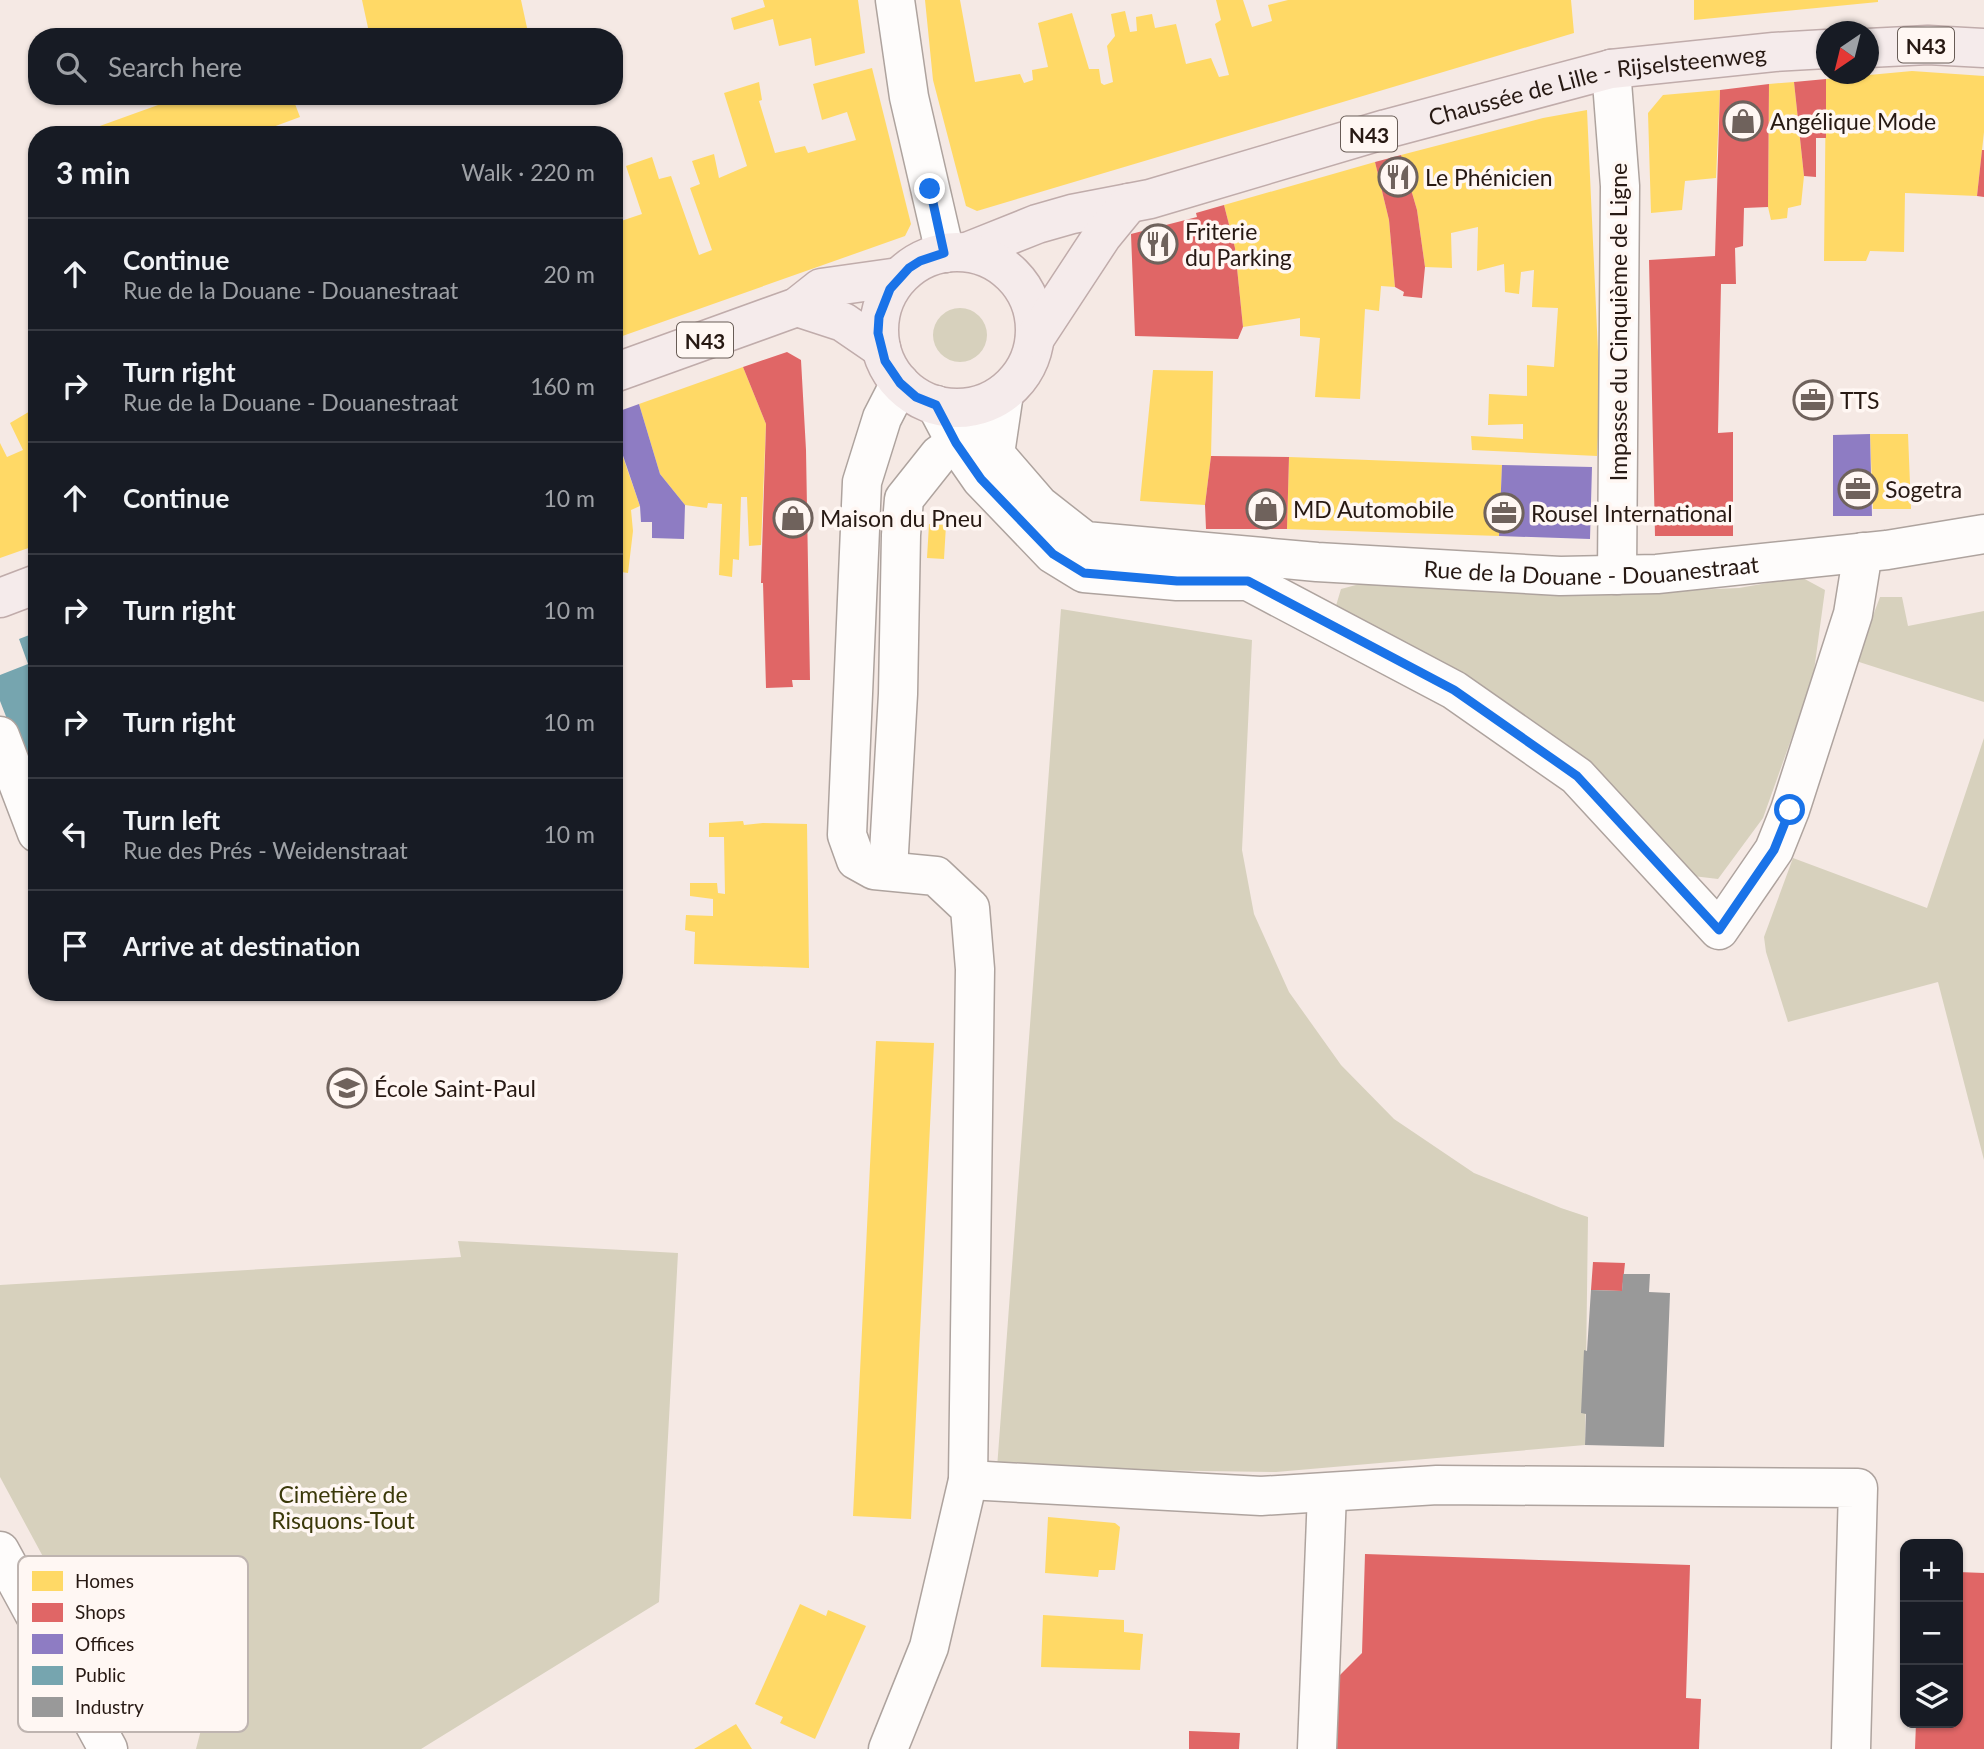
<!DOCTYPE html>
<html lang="en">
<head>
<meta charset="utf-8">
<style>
  body { margin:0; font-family:Lato,sans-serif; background:#242831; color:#f1f3f6 }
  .controls { position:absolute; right:21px; bottom:21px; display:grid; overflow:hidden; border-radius:14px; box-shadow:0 2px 5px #0004 }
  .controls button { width:63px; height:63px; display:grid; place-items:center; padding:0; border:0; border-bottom:2px solid #363941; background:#171b24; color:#f1f3f6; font:35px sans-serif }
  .compass { position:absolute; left:1816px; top:21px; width:63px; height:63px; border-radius:50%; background:#171b24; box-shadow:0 2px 5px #0004; rotate:215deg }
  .stop { position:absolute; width:21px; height:21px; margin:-16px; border:5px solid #1a73e8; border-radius:50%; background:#fff }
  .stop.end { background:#1a73e8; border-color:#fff; box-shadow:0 2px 7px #0008 }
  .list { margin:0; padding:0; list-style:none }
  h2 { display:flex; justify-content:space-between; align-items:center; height:91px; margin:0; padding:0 28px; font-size:30px }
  h2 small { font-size:23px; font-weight:400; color:#9ea1a6 }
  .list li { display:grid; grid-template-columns:46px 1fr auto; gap:21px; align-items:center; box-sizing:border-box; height:112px; padding:0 28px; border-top:2px solid #363941 }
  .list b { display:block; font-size:26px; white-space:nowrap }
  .list p { margin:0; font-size:23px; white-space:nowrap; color:#9ea1a6 }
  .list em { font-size:23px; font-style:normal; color:#9ea1a6 }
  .icon { flex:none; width:38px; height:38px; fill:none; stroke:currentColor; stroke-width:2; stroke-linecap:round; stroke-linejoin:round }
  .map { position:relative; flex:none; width:1984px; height:1749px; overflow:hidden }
  .search { position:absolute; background:#171b24; box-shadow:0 2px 5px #0004; left:28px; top:28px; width:595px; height:77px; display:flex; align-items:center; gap:18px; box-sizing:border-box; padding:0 24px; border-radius:28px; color:#9ea1a6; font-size:26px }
  .panel { position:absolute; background:#171b24; box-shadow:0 2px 5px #0004; left:28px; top:126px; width:595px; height:875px; border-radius:28px }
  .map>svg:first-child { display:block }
</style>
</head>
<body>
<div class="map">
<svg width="1984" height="1749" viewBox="0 0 1984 1749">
  <rect width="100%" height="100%" fill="#f5e9e4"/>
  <path fill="#d7d1bd" d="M933 335a27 27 0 1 1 54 0a27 27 0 1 1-54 0Z
    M1801 577 1825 590 1813 678 1763 818 1718 879 1693 876 1654 830 1577 753 1335 609 1341 589 1367 582 1594 594 1739 588Z
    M1880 597H1902L1908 626 1984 611V702L1856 661Z
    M1061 609 1252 640 1242 850 1254 914 1289 992 1341 1065 1394 1119 1474 1173 1561 1208 1588 1217 1585 1445 1276 1472 997 1468Z
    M1984 738V1160L1938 982 1788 1022 1766 952 1764 937 1793 858 1927 908Z
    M458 1241 678 1253 659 1602 421 1749H196L202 1726 174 1691 158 1687 121 1701 0 1477V1285L461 1257Z"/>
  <path fill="#ffd966" d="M362 0H521L529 37H370Z
    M763 0H858L865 53 815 66 811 38 779 46 773 19 734 30 731 18 765 7Z
    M925 0H960L975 82 1020 74 1024 83 1033 80 1032 70 1048 67 1038 23 1072 13 1089 69H1099L1101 83 1104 85 1113 82 1107 46 1115 36 1111 14 1125 11 1130 32 1137 31 1136 17 1152 14 1155 28 1176 24 1186 64 1211 58 1219 77 1229 75 1215 24 1221 20 1216 0H1243L1252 27 1272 21 1268 5 1288 0H1571L1574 33 977 211 966 206 933 80Z
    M1694 0H1878V2L1694 20Z
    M872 68 911 224 905 236 614 339V239L620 237 615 223 642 214 626 166 652 157 659 179 671 176 699 255 712 250 690 188 700 184 692 161 714 154 719 178 747 166 724 93 759 82 762 100 759 101 775 153 805 146 808 153 856 140 847 112 822 120 813 84Z
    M1912 71 1984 76V132L1977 196 1905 193 1904 252 1870 251 1866 261H1824L1826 79Z
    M1794 82 1804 176 1801 205 1788 208 1787 218 1771 220 1768 207 1769 84Z
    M1720 90 1716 178 1685 181 1682 210 1651 213 1648 113 1663 95Z
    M183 96H292L300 117 251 135H98L97 127Z
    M1587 110 1600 396 1597 456 1472 450 1471 436 1523 439V424L1488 425 1489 394 1527 396V365L1554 367 1558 308 1532 307 1534 270 1521 272 1519 294 1505 292 1504 264 1477 271 1478 227 1451 233 1452 268 1425 267 1417 210 1401 155 1543 118Z
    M1375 162 1389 220 1395 287 1381 286 1379 311 1365 309 1360 399 1315 397 1320 338 1300 336V318L1243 327 1235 248 1224 205Z
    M743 367 766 424 761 545 749 546 747 497H741L739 560 733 559 732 577 719 575 722 504 708 503 707 508 685 505 660 474 639 404Z
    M1153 370 1213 371 1211 456 1205 505 1140 501Z
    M37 407V545L0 558V443L7 457 23 450 10 423Z
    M614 431 640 506 631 510 633 531 628 573 614 571Z
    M1870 434H1908L1911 509H1873Z
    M1289 457 1502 465 1499 536 1287 529Z
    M929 524 946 525 944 559 927 558Z
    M743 821 744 825 763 823 807 824 809 968 694 964 695 932 685 930 686 915 713 916V899L690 896V883H717L718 893 725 894 724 837H709V823Z
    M876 1041 934 1043 911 1519 853 1516Z
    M1048 1517 1115 1523 1120 1527 1115 1570H1099L1098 1577 1045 1573Z
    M800 1604 826 1616 828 1610 866 1626 815 1739 780 1723 783 1717 755 1704Z
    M1043 1615 1124 1620V1632L1143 1634 1140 1670 1041 1667Z
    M736 1724 752 1749H694Z"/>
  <path fill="#e06666" d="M1826 79V138H1816V177L1804 176 1794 82Z
    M1769 84 1768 207 1744 208 1743 246 1735 248 1736 284H1721L1718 433 1733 432V536H1655L1649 260 1715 256 1720 90Z
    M1982 150H1984V197L1977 196Z
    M1401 155 1417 210 1425 267 1422 298 1403 296 1404 292 1395 287 1389 220 1375 162Z
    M1224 205 1235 248 1243 327 1238 339 1135 336 1131 234 1197 217 1196 213Z
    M787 352 801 360 806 450 810 680H792L793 687 766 688 763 583H761L766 424 743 367Z
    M1211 456 1289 457 1287 529H1206L1205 505Z
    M1593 1262 1625 1263 1622 1291 1591 1290Z
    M1365 1554 1690 1565 1686 1698 1701 1699 1699 1749H1334L1337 1678 1362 1653Z
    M1958 1572 1984 1573V1749H1915L1916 1723H1958Z
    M1189 1731 1240 1733 1239 1749H1189Z"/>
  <path fill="#8e7cc3" d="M639 404 660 474 685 505 684 539 652 538V522H641L640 506 614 429V413Z
    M1870 434 1872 516H1833V435Z
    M1502 465 1592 467 1590 539 1499 536Z"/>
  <path fill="#76a5af" d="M37 632V796L0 701V675L28 664 19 639Z"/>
  <path fill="#999" d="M1623 1274H1650L1649 1292 1670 1293 1664 1447 1585 1445 1586 1414 1581 1413 1584 1350 1587 1351 1591 1290 1622 1291Z"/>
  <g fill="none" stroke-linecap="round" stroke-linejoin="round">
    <g stroke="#aea39e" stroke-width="41">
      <g id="minor">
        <path d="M895 0 909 97 945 253"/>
        <path d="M1611 69 1620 186 1617 575"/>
        <path id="s1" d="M1004 393 995 454 1039 505 1085 541 1317 562 1560 576 1657 574 1887 550 1984 534"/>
        <path d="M936 405 956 443 981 479 1053 554 1084 573 1177 581H1248L1454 690 1577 776 1719 930 1774 850 1790 810 1853 614 1863 552"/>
        <path d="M0 736 37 833"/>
        <path d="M888 870 898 694 901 535 904 499 939 455 956 443 971 422"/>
        <path d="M968 1480 1261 1496 1437 1485 1858 1488 1851 1749"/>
        <path d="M0 1551 108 1749"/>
        <path d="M888 1749 929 1647 968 1480 975 969 970 908 936 876 874 870 856 860 847 835 862 482 882 418 900 383"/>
        <path d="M1317 1749 1327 1493"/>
      </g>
    </g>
    <g stroke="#c0acab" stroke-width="41">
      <g id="primary">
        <path d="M1868 48 1928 45 1984 48"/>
        <path id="s2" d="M967 252 1037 224 1072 214 1150 199 1386 129 1611 69 1774 52 1826 49"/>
        <circle cx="957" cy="330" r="78"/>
        <path d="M797 307 843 322 881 348"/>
        <path d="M1035 338 1102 236 1129 203"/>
        <path d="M614 373 797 307 821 288 899 277"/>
        <path d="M0 598 37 584"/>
      </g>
    </g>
    <use href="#minor" stroke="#fefcfb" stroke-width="38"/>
    <use href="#primary" stroke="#f5ebeb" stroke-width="38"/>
  </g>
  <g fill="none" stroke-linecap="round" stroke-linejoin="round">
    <path stroke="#1a73e8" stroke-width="9" d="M930 189 944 253 920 261 909 268 890 289 879 317 878 333 885 361 900 383 916 397 936 405 956 443 981 479 1053 554 1084 573 1177 581H1248L1454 690 1577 776 1719 930 1774 850 1790 810"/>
  </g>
  <defs>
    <g id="shop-ring" transform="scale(2.0125)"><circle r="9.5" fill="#fff7f3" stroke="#6f625c" stroke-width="1.5"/><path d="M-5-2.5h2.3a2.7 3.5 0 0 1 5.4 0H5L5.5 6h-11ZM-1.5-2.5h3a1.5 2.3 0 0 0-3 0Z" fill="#6f625c"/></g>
    <g id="restaurant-ring" transform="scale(2.0125)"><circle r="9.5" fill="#fff7f3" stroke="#6f625c" stroke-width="1.5"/><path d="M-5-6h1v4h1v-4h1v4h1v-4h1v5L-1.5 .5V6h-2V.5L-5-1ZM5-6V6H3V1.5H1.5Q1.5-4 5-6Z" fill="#6f625c"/></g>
    <g id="office-ring" transform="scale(2.0125)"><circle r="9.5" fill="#fff7f3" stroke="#6f625c" stroke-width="1.5"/><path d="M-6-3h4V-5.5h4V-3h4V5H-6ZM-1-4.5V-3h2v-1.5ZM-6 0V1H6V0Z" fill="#6f625c"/></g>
    <g id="school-ring" transform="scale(2.0125)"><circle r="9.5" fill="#fff7f3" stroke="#6f625c" stroke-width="1.5"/><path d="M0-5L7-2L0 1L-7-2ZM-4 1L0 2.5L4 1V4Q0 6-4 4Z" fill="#6f625c"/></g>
  </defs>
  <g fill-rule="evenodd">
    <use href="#shop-ring" x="1743" y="121"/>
    <use href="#restaurant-ring" x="1398" y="177"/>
    <use href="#restaurant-ring" x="1158" y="244"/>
    <use href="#office-ring" x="1813" y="400"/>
    <use href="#office-ring" x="1858" y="489"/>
    <use href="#shop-ring" x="1266" y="509"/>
    <use href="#office-ring" x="1504" y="513"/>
    <use href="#shop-ring" x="793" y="518"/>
    <use href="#school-ring" x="347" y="1088"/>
  </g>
  <g text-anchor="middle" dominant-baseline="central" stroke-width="7" stroke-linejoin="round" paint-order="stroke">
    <g fill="#fff7f3" stroke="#685c56" stroke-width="2">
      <rect x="1898" y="27.5" width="56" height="35" rx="5"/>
      <rect x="1341" y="116.5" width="56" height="35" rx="5"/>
      <rect x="677" y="322.5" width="56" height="35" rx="5"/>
    </g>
    <g font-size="21" font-weight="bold" fill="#271913">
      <text x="1926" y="45">N43</text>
      <text x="1369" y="134">N43</text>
      <text x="705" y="340">N43</text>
    </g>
    <g font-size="23" fill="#271913" stroke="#fff7f3">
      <text stroke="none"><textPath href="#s2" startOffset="654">Chaussée de Lille - Rijselsteenweg</textPath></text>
      <text transform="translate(1618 322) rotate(-90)">Impasse du Cinquième de Ligne</text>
      <text stroke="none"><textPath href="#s1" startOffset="695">Rue de la Douane - Douanestraat</textPath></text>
    </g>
    <g font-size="23" fill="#271913" stroke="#fff7f3" text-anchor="start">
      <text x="1770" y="121">Angélique Mode</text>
      <text x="1425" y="177">Le Phénicien</text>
      <text x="1185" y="231">Friterie<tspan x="1185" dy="26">du Parking</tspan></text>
      <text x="1840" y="400">TTS</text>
      <text x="1885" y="489">Sogetra</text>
      <text x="1293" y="509">MD Automobile</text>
      <text x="1531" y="513">Rousel International</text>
      <text x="820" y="518">Maison du Pneu</text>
      <text x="374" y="1088">École Saint-Paul</text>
    </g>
    <g font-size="23" fill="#3a3809" stroke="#fff7f3">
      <text x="343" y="1494">Cimetière de<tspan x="343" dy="26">Risquons-Tout</tspan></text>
    </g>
  </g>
  <rect x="18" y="1556" width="230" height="176" rx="10" fill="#fff7f3" stroke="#beb4b0" stroke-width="2"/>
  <rect x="32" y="1571" width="31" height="20" fill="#ffd966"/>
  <rect x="32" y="1603" width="31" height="19" fill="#e06666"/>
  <rect x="32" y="1634" width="31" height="20" fill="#8e7cc3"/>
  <rect x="32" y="1666" width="31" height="19" fill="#76a5af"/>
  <rect x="32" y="1697" width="31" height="20" fill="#999"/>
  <g font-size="19" fill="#271913">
    <text x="75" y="1588">Homes</text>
    <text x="75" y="1619">Shops</text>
    <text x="75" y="1651">Offices</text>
    <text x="75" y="1682">Public</text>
    <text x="75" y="1714">Industry</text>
  </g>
</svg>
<div class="controls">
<button>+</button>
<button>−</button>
<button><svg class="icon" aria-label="layers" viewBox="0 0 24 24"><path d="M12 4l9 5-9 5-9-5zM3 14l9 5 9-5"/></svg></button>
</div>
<svg class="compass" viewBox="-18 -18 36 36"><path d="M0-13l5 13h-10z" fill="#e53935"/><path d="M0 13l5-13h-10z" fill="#9ea1a6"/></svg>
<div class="stop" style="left:1790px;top:810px"></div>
<div class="stop end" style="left:930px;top:189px"></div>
<div class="search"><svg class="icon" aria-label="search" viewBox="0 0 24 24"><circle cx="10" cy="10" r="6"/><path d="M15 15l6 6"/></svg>Search here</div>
<section class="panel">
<h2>3 min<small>Walk · 220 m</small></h2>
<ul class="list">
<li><svg class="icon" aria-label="ahead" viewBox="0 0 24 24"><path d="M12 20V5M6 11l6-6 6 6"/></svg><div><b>Continue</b><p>Rue de la Douane - Douanestraat</p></div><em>20 m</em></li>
<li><svg class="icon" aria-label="right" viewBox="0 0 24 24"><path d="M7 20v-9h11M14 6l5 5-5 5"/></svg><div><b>Turn right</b><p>Rue de la Douane - Douanestraat</p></div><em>160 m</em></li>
<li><svg class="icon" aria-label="ahead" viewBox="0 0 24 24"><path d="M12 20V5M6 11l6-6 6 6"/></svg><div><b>Continue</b></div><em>10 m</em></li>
<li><svg class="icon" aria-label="right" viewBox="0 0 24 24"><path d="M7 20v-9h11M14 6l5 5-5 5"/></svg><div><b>Turn right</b></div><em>10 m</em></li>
<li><svg class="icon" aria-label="right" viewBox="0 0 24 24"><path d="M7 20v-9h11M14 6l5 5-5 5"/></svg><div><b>Turn right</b></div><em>10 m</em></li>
<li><svg class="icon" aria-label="left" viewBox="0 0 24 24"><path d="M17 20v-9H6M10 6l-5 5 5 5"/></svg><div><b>Turn left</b><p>Rue des Prés - Weidenstraat</p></div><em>10 m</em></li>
<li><svg class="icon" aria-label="arrive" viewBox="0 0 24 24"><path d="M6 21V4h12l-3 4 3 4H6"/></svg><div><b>Arrive at destination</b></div></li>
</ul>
</section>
</div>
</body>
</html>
